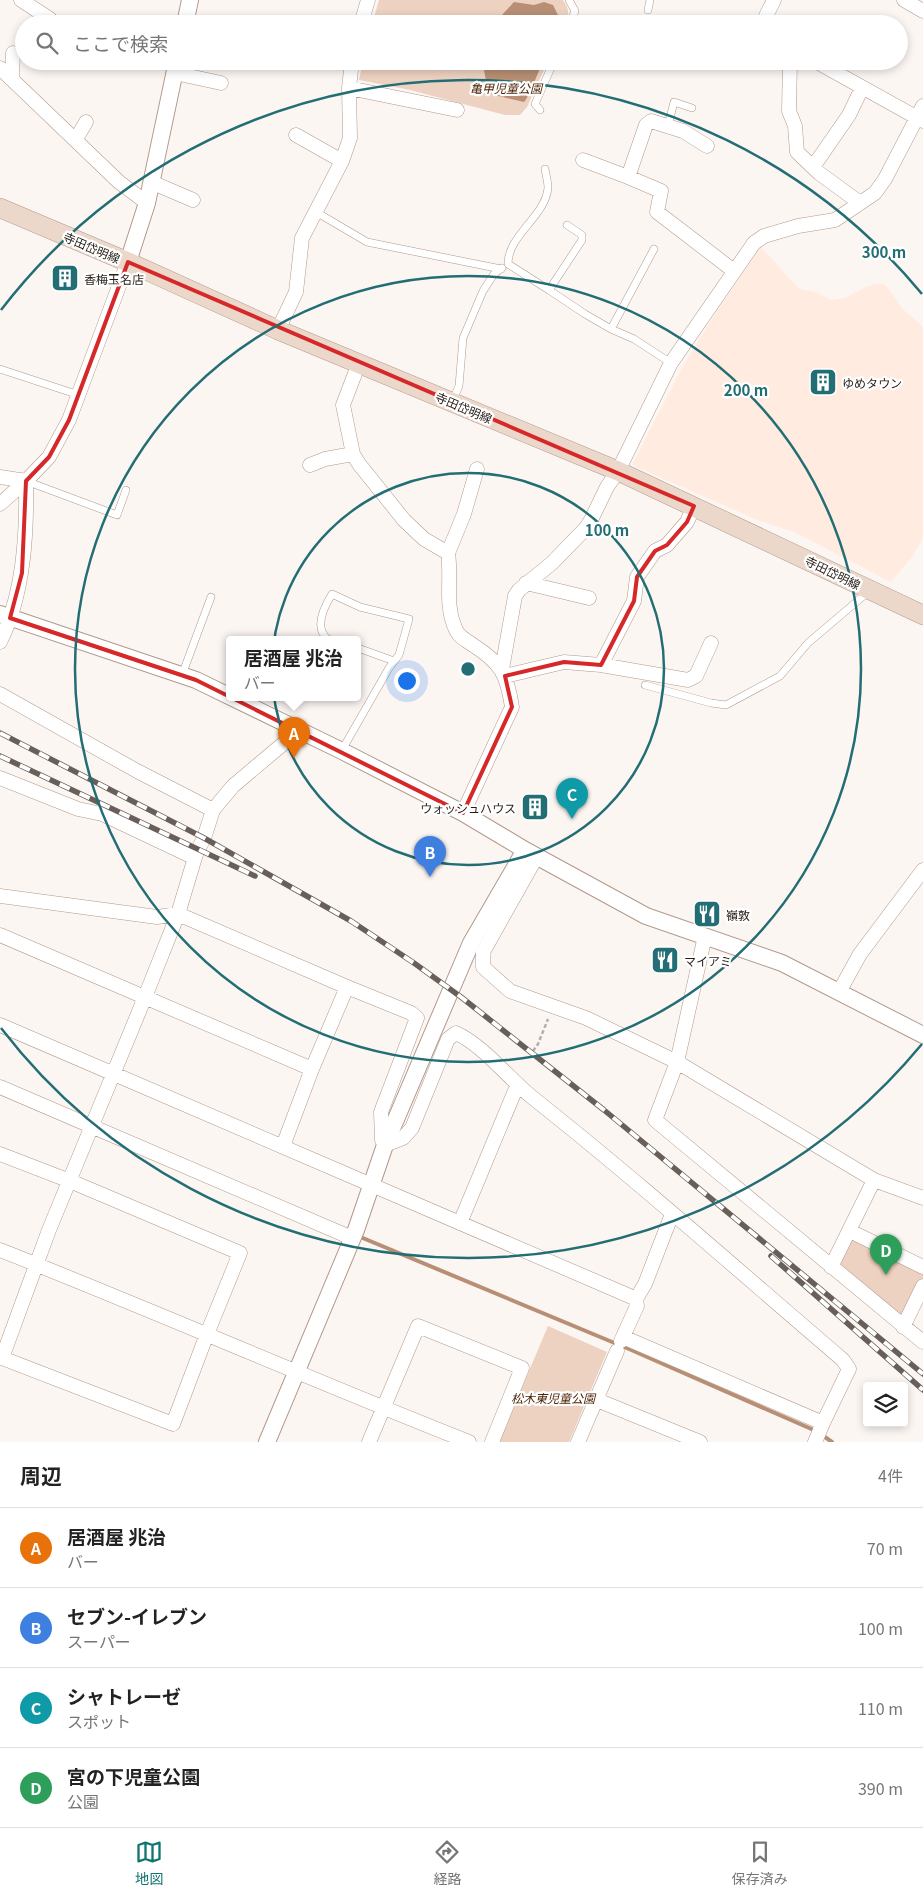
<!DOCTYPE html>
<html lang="ja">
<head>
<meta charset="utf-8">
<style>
  body { margin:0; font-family:Georgia,"Noto Sans JP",serif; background:#f6f6f6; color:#222 }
  .controls { position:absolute; right:15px; bottom:15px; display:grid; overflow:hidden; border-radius:5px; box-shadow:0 2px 8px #0003 }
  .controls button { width:45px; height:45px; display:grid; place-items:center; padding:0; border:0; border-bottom:1px solid #e0e0e0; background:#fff; color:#222; font:25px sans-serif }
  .you { position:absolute; left:406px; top:680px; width:18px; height:18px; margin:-12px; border:4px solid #fff; border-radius:50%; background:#1a73e8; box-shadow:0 0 0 8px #1a73e833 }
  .badge { display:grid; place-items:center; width:32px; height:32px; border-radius:50%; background:#0f766e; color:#fff; font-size:16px; font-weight:700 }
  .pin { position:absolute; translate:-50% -41px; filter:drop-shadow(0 1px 2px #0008) }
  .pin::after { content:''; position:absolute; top:26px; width:18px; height:15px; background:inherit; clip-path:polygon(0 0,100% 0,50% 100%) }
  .popup { position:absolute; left:226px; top:636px; width:135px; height:65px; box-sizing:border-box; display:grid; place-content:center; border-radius:5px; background:#fff; filter:drop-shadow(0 1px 4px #0005); font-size:16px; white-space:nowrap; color:#767676 }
  .popup b { font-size:19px; color:#222 }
  .popup::after { content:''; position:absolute; left:50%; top:100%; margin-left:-10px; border:10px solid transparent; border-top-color:#fff }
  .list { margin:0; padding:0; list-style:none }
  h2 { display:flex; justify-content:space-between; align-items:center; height:65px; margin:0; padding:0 20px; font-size:21px }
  h2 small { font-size:16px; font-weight:400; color:#767676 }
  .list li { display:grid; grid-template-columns:32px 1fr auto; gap:15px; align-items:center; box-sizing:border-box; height:80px; padding:0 20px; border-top:1px solid #e0e0e0 }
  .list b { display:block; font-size:19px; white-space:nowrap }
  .list p { margin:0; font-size:16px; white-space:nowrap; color:#767676 }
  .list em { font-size:16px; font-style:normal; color:#767676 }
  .icon { flex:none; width:28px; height:28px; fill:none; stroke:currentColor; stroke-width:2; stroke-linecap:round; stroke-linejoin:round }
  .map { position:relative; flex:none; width:923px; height:1442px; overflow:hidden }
  .search { position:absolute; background:#fff; box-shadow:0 2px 8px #0003; left:15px; right:15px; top:15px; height:55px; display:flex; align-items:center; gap:12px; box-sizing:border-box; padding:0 18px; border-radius:28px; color:#767676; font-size:19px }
  .sheet { height:385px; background:#fff }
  nav { display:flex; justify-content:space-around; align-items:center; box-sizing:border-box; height:70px; border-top:1px solid #e0e0e0; background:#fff; font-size:14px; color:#767676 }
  nav a { display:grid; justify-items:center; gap:2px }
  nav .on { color:#0f766e }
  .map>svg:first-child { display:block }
</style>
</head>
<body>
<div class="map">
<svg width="923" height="1442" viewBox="0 0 923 1442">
  <rect width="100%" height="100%" fill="#fcf6f3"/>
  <path fill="#ffebdf" d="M761 247 799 289 815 292 831 300 845 298 866 287 875 284H883L887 287 904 310 923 327V538L913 556 891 582 794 532 760 521 632 465 682 368 711 320Z"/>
  <path fill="#eed2c1" d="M379 0H563C569 9 570 13 565 24H372Z
    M363 61H548L527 107 520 115H505L410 90 359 80Z
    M857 1238 923 1271V1281L907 1315 901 1316 839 1266 849 1240Z
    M548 1326 607 1352 569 1442H499Z"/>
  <path fill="#b88f75" d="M514 2 534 5 544 2 553 5 562 23 498 24 502 15Z
    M485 61H543C539 70 529 98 524 102L494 95 488 91 483 65Z"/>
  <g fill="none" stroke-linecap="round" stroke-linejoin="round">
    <path stroke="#b88f75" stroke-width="4" d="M358 1236 629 1349 816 1431
      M822 1435 832 1442"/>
    <g stroke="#b1998b" stroke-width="8">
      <path id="service" d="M569 0 575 11 570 24
        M648 10 650 0
        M540 110 535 104 554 61
        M668 126 674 102 692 108
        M545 169C546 175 548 182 548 188 545 217 508 235 508 264L549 290 582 240V235L567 225
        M316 212 367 242 501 269
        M549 290 585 314 611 329 634 339 671 363
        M611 329 654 249
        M0 369 79 395
        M452 402 459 386 463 338 483 291 494 274 502 268
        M26 481 117 515 126 490
        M328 639C313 628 324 607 332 594L360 607 409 619 399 655 389 668 342 750
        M358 648 394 661
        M182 675 211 597
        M645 685 711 703 726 705 780 676 808 643 868 592"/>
    </g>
    <g stroke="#b1998b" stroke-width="15">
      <path id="minor" d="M21 0 50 19
        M904 0 923 11
        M361 24 368 0
        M765 24 766 16 774 0
        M790 61 789 111 795 126 797 152 819 173 860 203
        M815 61 923 121
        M0 68 119 182 147 203
        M175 73 221 83
        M12 78 13 53
        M349 88 457 110
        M296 135 342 161
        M76 139 86 122
        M707 146 683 131 651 121 646 125 628 177 661 191 657 212 734 271
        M583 160 628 177
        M813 167 849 115 862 88
        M151 182 193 200
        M278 330 296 292 302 238 342 161 350 138 349 88 352 61
        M359 363 343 405 353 454 359 464 404 520 424 539 448 553C452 579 444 605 456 630 459 637 467 641 473 645 501 663 507 674 512 707L463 813
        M310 465 325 459 353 454
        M0 477 26 481
        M0 504 26 481 49 457 69 420 128 262
        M448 553 464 514 477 469
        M526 583 589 598
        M0 642C24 594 27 534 26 481
        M601 665 634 601 637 577 655 551 667 545 687 522 694 506
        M502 669 515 596 519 590 552 563 586 528 591 520 607 487 618 471 671 363 754 243 764 236 798 226 835 220 875 193 885 179 923 106
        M505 676 564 662 601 665 688 680 696 676 711 643
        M0 694 137 771 213 810
        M0 778 78 809 102 814 195 858
        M537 856 483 952V967L510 991 586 1018 677 1062 874 1180 923 1198
        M0 896 157 917 178 914 347 987 411 1013 417 1018 381 1112 382 1140 385 1145 403 1138 412 1128 448 1039 456 1033C484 1046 508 1078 533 1098 639 1182 740 1272 843 1360L849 1369 823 1423
        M0 935 312 1069
        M705 936 677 1062 655 1120 923 1342
        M839 992 860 954 923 870
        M0 1025 625 1294 636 1299 637 1306 621 1341
        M0 1087 352 1238
        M283 1146 312 1069 347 987
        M0 1154 70 1181 240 1253 207 1334 173 1424 2 1358
        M460 1223 517 1086
        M850 1231 923 1267
        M0 1250C157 1312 312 1380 469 1442
        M831 1267 874 1180
        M636 1299 645 1284 672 1214
        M903 1327 923 1286
        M623 1337 823 1423 815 1442
        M0 1357 2 1358 49 1230 145 997 178 914 196 854 204 838 213 810 233 786 290 738 294 729
        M597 1400 700 1442
        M369 1442 418 1326 522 1368 492 1442
        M578 1442 617 1351"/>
    </g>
    <g stroke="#b1998b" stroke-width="18">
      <path id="tertiary" d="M185 24 190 0
        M128 262 147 203 177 61
        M0 614 196 680 342 751 463 813 525 850 646 916 782 963 923 1035
        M267 1442 356 1230 385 1145 471 943 525 850"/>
    </g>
    <g stroke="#b1998b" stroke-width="20">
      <path id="secondary" d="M0 208 128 262 278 330 618 471 923 615"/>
    </g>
    <path stroke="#b5aeaa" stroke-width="2.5" stroke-dasharray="4 2.5" stroke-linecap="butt" d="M533 1051 538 1044 548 1019"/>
    <use href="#service" stroke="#fff" stroke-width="7"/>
    <use href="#minor" stroke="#fff" stroke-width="14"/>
    <use href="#tertiary" stroke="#fff" stroke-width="16"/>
    <use href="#secondary" stroke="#ecd8cb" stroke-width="19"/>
    <g stroke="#685f5a" stroke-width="5.5">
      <path id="rail" d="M0 733 204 838 351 921 414 963 461 997 604 1110 923 1374
        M0 756 255 876
        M771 1256 923 1390"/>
    </g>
    <use href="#rail" stroke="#fff" stroke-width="4" stroke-dasharray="11" stroke-linecap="butt"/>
  </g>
  <path fill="none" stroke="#d62828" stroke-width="4" stroke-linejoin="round" d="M128 262 694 506 687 522 667 545 655 551 637 577 634 601 601 665 564 662 505 676 512 707 463 813 196 680 10 618 22 573 26 481 49 457 69 420Z"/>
  <g fill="none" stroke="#236e74" stroke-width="2.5">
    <circle cx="468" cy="669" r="196"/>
    <circle cx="468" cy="669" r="393"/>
    <path d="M922 1044A589 589 0 0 1 1 1028M1 310A589 589 0 0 1 922 294"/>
  </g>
  <defs>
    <g id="building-square" transform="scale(1.4375)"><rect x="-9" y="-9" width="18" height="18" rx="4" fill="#236e74" stroke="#fff"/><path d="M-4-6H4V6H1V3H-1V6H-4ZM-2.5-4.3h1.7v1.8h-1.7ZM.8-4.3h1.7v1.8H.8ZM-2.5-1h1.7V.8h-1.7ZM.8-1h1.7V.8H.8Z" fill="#fff"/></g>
    <g id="restaurant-square" transform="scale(1.4375)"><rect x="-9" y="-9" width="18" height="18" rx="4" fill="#236e74" stroke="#fff"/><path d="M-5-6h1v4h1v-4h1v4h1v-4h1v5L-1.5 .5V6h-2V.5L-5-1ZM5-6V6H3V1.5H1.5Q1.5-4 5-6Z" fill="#fff"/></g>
  </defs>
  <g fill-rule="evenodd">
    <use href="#building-square" x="65" y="278"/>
    <use href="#building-square" x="823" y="382"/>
    <use href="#building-square" x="535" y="807"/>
    <use href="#restaurant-square" x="707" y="914"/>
    <use href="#restaurant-square" x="665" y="960"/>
  </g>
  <g text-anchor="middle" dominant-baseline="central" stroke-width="4.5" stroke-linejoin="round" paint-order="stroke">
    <g font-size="12" font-style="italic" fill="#4e2506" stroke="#fff">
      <text x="506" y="87">亀甲児童公園</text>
      <text x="553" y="1397">松木東児童公園</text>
    </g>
    <g font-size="12" fill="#251c16" stroke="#fff">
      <text transform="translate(92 247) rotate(23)">寺田岱明線</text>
      <text transform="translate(464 407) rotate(23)">寺田岱明線</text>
      <text transform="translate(833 572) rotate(26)">寺田岱明線</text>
    </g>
    <g font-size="12" fill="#251c16" stroke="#fff" text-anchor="start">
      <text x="84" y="278">香梅玉名店</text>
      <text x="842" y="382">ゆめタウン</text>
      <text x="516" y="807" text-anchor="end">ウォッシュハウス</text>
      <text x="726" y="914">嶺敦</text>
      <text x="684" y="960">マイアミ</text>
    </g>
  </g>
  <circle cx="468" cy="669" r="8" fill="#236e74" stroke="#fff" stroke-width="2.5"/>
  <g font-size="15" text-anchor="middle" font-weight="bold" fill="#236e74" stroke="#fff" stroke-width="4.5" stroke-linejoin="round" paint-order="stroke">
    <text x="884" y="258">300 m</text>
    <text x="746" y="396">200 m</text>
    <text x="607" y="536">100 m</text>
  </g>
</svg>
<div class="controls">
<button><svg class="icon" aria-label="layers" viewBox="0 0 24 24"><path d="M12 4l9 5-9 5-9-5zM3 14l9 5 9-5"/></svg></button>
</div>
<div class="you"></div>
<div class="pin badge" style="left:294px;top:758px;background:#e8710a">A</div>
<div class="popup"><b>居酒屋 兆治</b>バー</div>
<div class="pin badge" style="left:430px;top:877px;background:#3f7fe0">B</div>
<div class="pin badge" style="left:572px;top:819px;background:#0f9aa8">C</div>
<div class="pin badge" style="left:886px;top:1275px;background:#2e9e5b">D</div>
<div class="search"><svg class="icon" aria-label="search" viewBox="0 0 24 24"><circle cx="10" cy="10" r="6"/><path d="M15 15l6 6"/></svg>ここで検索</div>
</div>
<section class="sheet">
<h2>周辺<small>4件</small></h2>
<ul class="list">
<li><span class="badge" style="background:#e8710a">A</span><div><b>居酒屋 兆治</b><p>バー</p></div><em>70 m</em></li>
<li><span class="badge" style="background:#3f7fe0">B</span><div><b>セブン-イレブン</b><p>スーパー</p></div><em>100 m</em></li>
<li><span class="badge" style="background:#0f9aa8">C</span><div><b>シャトレーゼ</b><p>スポット</p></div><em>110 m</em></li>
<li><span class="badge" style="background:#2e9e5b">D</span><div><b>宮の下児童公園</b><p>公園</p></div><em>390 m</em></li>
</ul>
</section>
<nav>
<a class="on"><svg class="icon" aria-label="map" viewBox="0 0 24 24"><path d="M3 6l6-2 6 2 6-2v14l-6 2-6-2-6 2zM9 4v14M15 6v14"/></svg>地図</a>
<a><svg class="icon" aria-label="directions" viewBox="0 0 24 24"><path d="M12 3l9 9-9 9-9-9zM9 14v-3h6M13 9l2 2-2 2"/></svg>経路</a>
<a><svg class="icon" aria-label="saved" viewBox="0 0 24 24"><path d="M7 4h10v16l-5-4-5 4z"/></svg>保存済み</a>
</nav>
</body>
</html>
